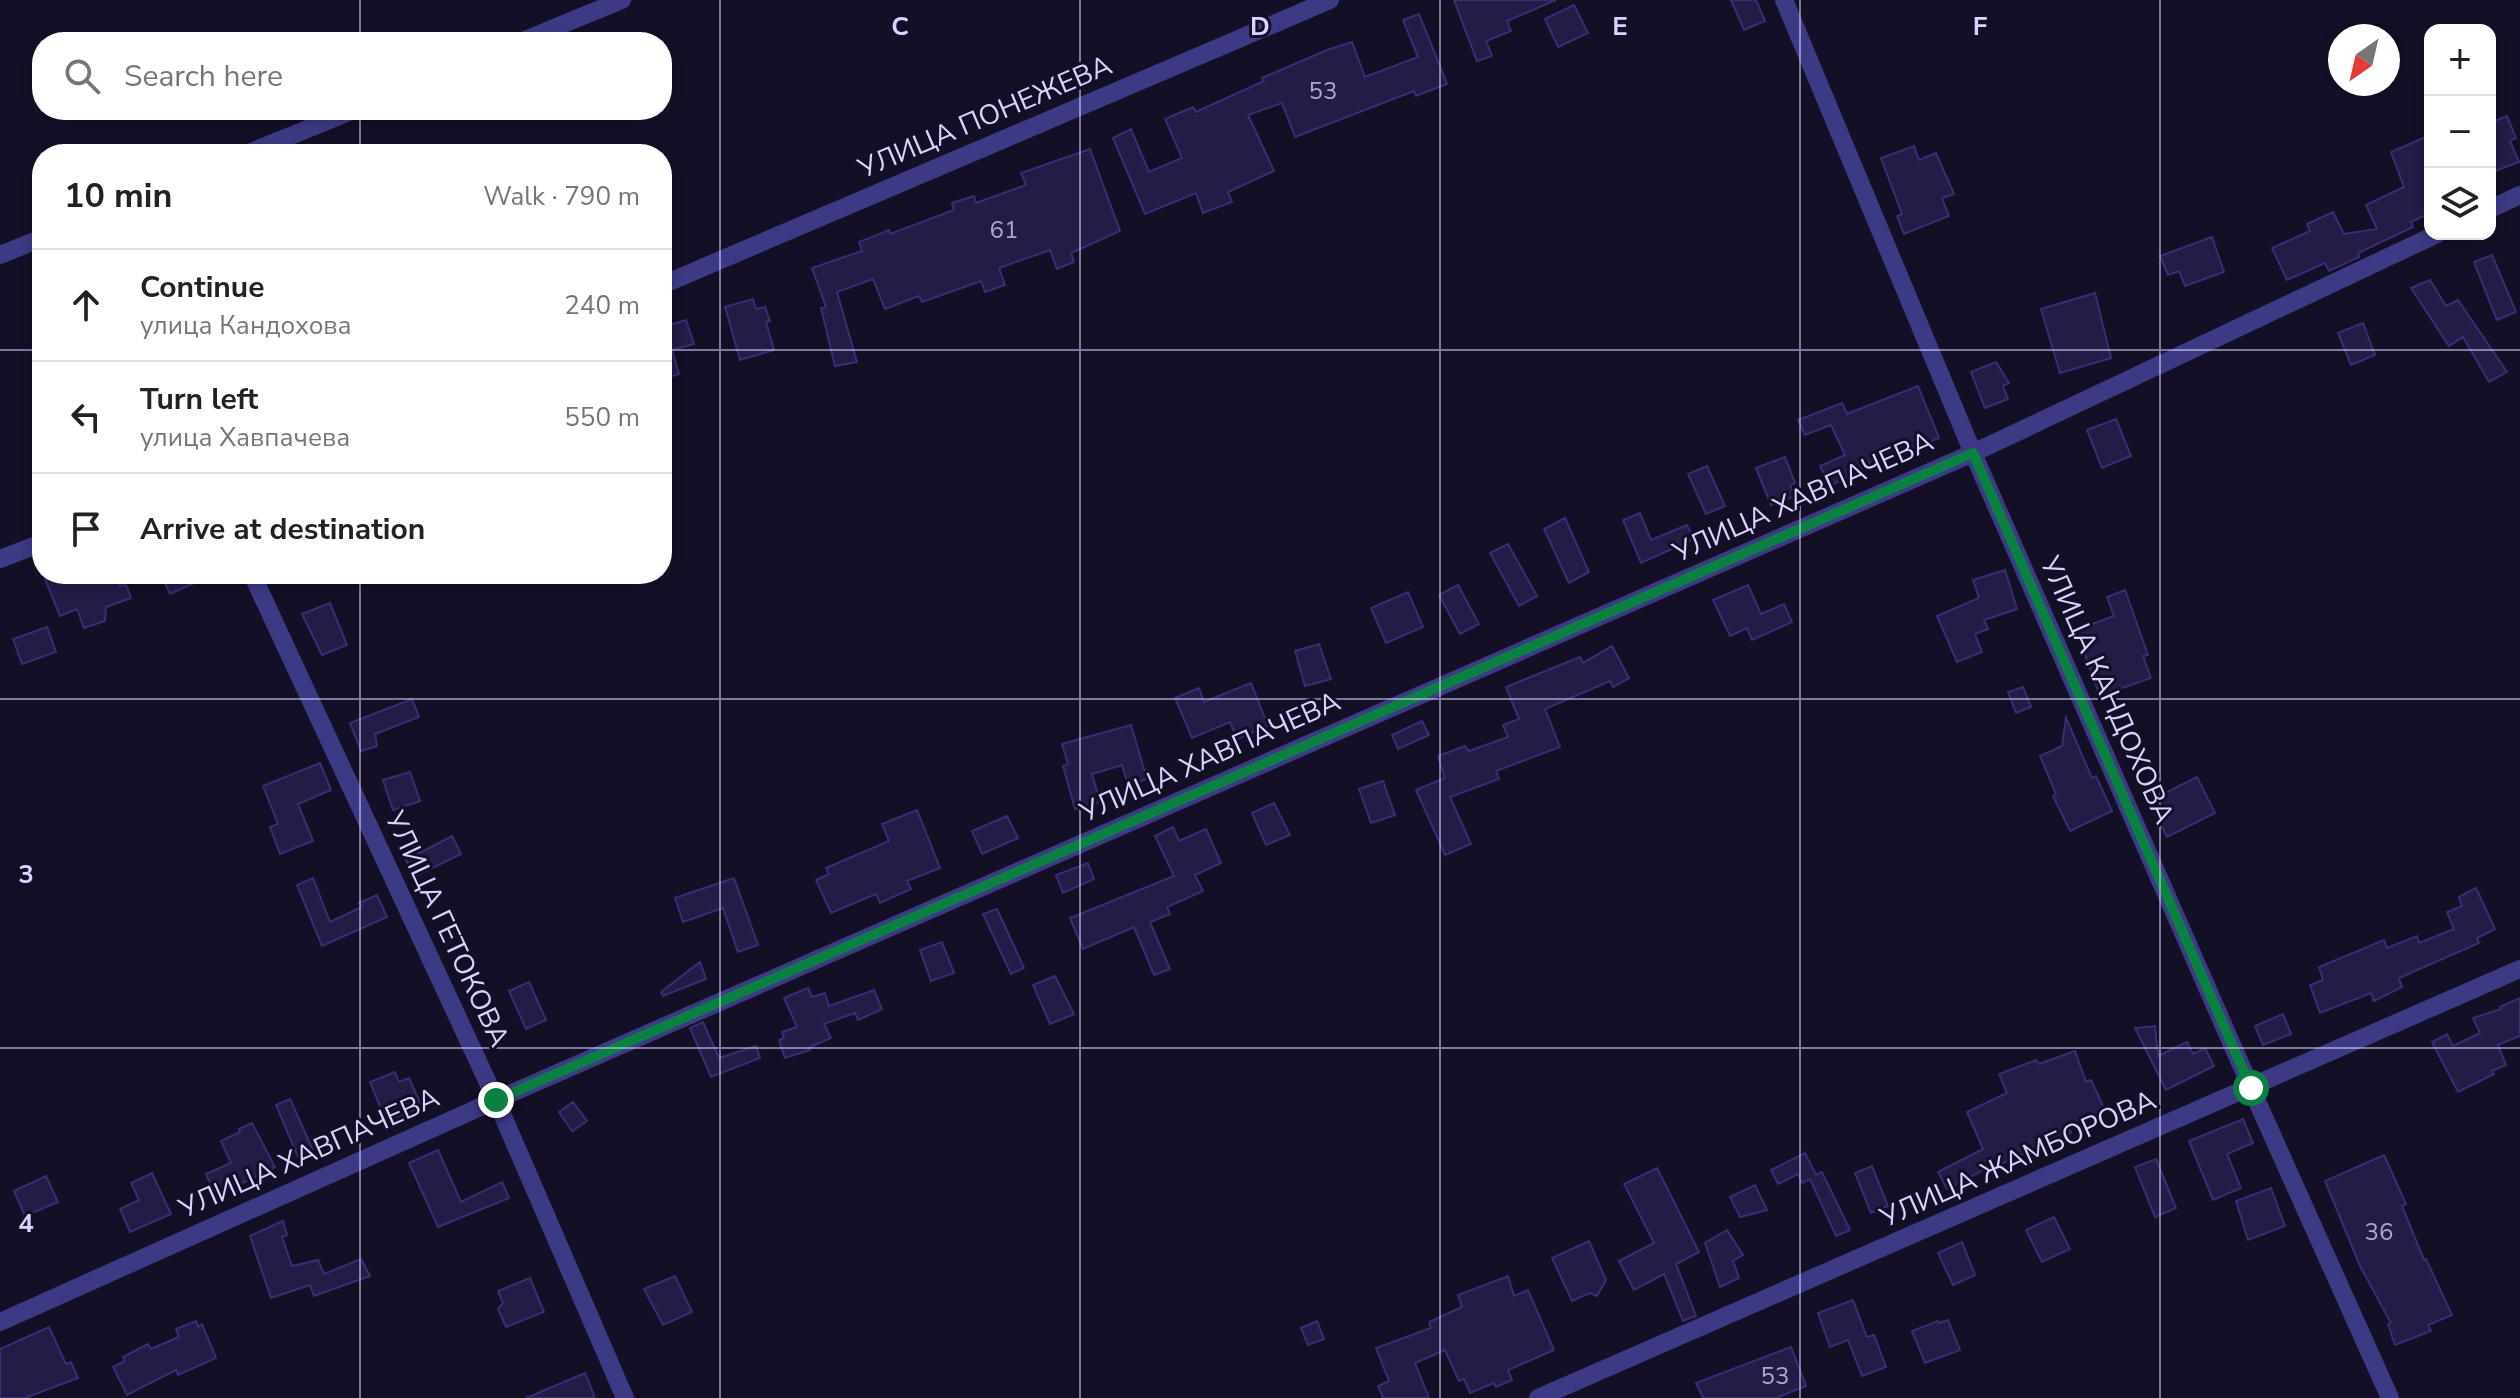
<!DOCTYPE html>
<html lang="en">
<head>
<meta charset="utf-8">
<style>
  body { margin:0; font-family:"Nunito Sans",sans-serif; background:#f6f6f6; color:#222 }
  .controls { position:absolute; right:24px; top:24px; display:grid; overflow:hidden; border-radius:16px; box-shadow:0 4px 12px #0003 }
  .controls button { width:72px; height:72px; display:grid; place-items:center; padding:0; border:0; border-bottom:2px solid #e0e0e0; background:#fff; color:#222; font:40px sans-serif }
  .compass { position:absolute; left:2328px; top:24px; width:72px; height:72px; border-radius:50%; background:#fff; box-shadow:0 4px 12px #0003; rotate:214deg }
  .stop { position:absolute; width:24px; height:24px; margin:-18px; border:6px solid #0b8043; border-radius:50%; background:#fff }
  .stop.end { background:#0b8043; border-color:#fff; box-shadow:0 2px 8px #0008 }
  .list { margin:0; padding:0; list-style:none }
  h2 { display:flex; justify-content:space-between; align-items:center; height:104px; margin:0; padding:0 32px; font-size:34px }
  h2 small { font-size:26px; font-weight:400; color:#767676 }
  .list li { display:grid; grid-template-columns:52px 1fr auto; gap:24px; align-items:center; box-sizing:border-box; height:112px; padding:0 32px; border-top:2px solid #e0e0e0 }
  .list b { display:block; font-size:30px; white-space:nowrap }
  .list p { margin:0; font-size:26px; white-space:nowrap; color:#767676 }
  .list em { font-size:26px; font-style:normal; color:#767676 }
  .icon { flex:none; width:44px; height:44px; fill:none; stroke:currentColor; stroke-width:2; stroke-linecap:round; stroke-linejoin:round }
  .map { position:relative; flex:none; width:2520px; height:1398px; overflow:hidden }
  .search { position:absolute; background:#fff; box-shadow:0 4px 12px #0003; left:32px; top:32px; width:640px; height:88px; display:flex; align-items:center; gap:20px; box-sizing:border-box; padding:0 28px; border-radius:32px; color:#767676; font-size:30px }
  .panel { position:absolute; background:#fff; box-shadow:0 4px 12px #0003; left:32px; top:144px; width:640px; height:440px; border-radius:32px }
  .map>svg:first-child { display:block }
</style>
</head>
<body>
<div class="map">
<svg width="2520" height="1398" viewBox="0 0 2520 1398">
  <rect width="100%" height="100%" fill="#130f26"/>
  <path fill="#241b47" stroke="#3b2d73" stroke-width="2" d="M1454 0H1556L1507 21 1511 31 1486 41 1492 56 1477 61Z
    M1731 0H1756L1765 21 1744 30Z
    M1574 5 1588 33 1558 47 1545 19Z
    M1419 14 1447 84 1416 96 1414 91 1295 137 1282 103 1248 115 1274 171 1228 192 1232 202 1203 213 1196 193 1145 214 1113 138 1131 129 1149 172 1182 158 1165 119 1193 107 1196 112 1264 81 1262 78 1327 50 1352 42 1365 77 1418 57 1403 20Z
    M2507 116 2516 138 2510 141 2519 162 2490 173V123Z
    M2430 135V213L2411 222 2413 227 2358 253 2359 257 2329 271 2325 263 2287 280 2272 248 2310 231 2307 224 2333 212 2344 234 2377 229 2366 205 2404 187 2391 152Z
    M1914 146 1919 160 1936 153 1954 194 1942 198 1949 216 1904 234 1897 216 1902 214 1881 158Z
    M1090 149 1120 231 1071 253 1074 262 1057 269 1050 250 999 268 1005 285 985 292 981 281 922 302 919 296 885 309 873 279 837 292 857 362 835 366 821 308 826 307 812 268 862 251 859 242 889 230 890 234 954 210 952 203 974 196 976 203 1026 185 1021 173Z
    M2212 237 2224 272 2185 286 2179 271 2168 275 2160 256Z
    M2492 255 2516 312 2497 320 2474 262Z
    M2430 280 2446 306 2458 300 2507 372 2489 382 2463 337 2449 346 2411 288Z
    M2095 293 2111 358 2060 373 2041 309Z
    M753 299 756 309 765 307 770 321 766 322 774 350 740 360 725 307Z
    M686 320 694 344 672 350 679 374 662 379V327Z
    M2363 323 2375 355 2351 365 2338 333Z
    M1996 362 2009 383 2003 386 2008 399 1985 408 1971 372Z
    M1918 386 1939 438 1871 466 1870 463 1830 486 1820 466 1845 455 1831 425 1805 435 1798 420 1842 403 1847 414Z
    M2116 419 2131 456 2102 468 2087 430Z
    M1785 457 1795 483 1790 485 1795 496 1771 505 1756 468Z
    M1707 466 1725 506 1706 514 1688 474Z
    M1640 513 1651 540 1687 525 1694 539 1641 563 1623 520Z
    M1565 518 1589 572 1569 583 1544 529Z
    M1508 544 1537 596 1519 606 1490 553Z
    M2005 570 2017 609 1984 620 1988 629 1975 634 1982 652 1957 662 1937 616 1979 598 1973 580Z
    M43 574H85L88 582 116 574 120 586 126 585 131 598 106 607 105 621 84 628 77 609 60 616Z
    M161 574H214L170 594Z
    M1458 585 1479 624 1460 634 1439 595Z
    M1748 585 1761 614 1784 604 1792 622 1752 640 1747 628 1730 636 1713 600Z
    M2125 590 2148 655 2143 656 2151 678 2100 696 2076 630 2114 616 2107 597Z
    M1408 592 1423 627 1386 643 1371 608Z
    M330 603 347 645 322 655 302 614Z
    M47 627 56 652 22 664 13 639Z
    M1319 644 1331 679 1305 686 1295 651Z
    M1612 646 1629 678 1613 687 1610 681 1545 709 1560 747 1496 771 1499 779 1450 797 1471 844 1445 855 1416 790 1445 778 1438 756 1465 746 1469 751 1508 737 1503 725 1519 719 1506 687 1580 657 1583 663Z
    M1251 683 1268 726 1237 739 1230 722 1192 738 1175 698 1199 688 1204 702Z
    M2023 687 2031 707 2016 713 2008 692Z
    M412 699 419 717 375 734 377 746 361 751 350 723Z
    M2066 718 2092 778 2096 776 2112 811 2070 831 2053 796 2056 794 2040 756 2062 746Z
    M1422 721 1429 735 1398 749 1392 735Z
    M1131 725 1147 779 1128 785 1122 765 1092 774 1100 802 1075 809 1063 766 1068 764 1062 744Z
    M320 763 331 790 298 804 313 841 280 854 270 827 278 824 263 786Z
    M410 772 420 801 393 810 383 780Z
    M2197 777 2215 813 2167 837 2149 801Z
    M1383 781 1395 815 1371 823 1359 789Z
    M1274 803 1290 835 1266 845 1252 813Z
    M917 810 940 868 907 881 911 889 880 903 876 894 831 913 816 880 829 874 826 868 889 841 882 824Z
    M1007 816 1018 838 982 854 972 831Z
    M1173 827 1179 841 1206 829 1221 863 1195 875 1203 891 1167 907 1170 914 1150 922 1170 969 1154 975 1134 927 1083 949 1070 918 1174 876 1155 836Z
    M452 836 461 854 414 877 406 860Z
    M1088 863 1094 879 1063 893 1056 875Z
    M313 878 330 922 362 907 359 903 377 895 387 917 322 946 297 885Z
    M734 878 758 945 738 952 723 908 683 922 675 898Z
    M2476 888 2495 929 2477 938 2479 943 2399 978 2402 987 2374 1001 2371 993 2320 1013 2310 985 2323 980 2319 967 2384 940 2387 948 2417 936 2419 943 2454 929 2447 912 2462 906 2459 897Z
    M997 909 1024 968 1011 974 983 914Z
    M942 942 954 973 931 981 920 950Z
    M700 962 706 979 663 996 661 992Z
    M1055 976 1074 1014 1050 1024 1033 985Z
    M529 982 546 1020 526 1029 509 991Z
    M808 988 812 997 825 993 829 1006 874 990 882 1009 858 1020 855 1013 824 1024 831 1038 810 1047V1050L785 1058 779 1040 784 1038 782 1032 797 1027 784 998Z
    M2520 998V1036L2498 1045 2506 1065 2492 1071 2494 1074 2458 1092 2432 1042 2447 1034 2453 1046 2480 1033 2473 1018 2501 1009 2500 1007Z
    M2283 1014 2291 1034 2263 1045 2255 1026Z
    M703 1022 719 1058 756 1046 760 1058 711 1077 690 1028Z
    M2155 1026 2158 1056 2187 1042 2193 1054 2205 1048 2214 1066 2166 1090 2135 1028Z
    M2075 1051 2086 1082 2091 1080 2105 1110 2069 1127 2071 1133 1992 1168 1991 1166 1947 1189 1938 1172 1983 1149 1967 1112 2007 1093 1999 1074 2036 1060 2039 1064Z
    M395 1072 399 1082 409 1078 421 1105 415 1108V1110L386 1121 370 1082Z
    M290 1099 313 1150 298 1157 276 1105Z
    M573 1102 587 1121 572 1131 559 1112Z
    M2243 1119 2253 1143 2227 1154 2241 1188 2213 1200 2189 1141Z
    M252 1123 275 1167 216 1196 206 1174 231 1163 221 1141 240 1132 239 1129Z
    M438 1150 461 1202 502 1182 509 1198 438 1227 409 1163Z
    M1805 1153 1816 1175 1822 1172 1850 1230 1836 1236 1810 1179 1802 1183 1798 1174 1778 1184 1771 1170Z
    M2384 1155 2406 1204 2402 1206 2424 1260 2426 1259 2452 1315 2428 1325 2431 1331 2395 1345 2388 1324 2391 1323 2360 1266 2325 1181Z
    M2156 1159 2176 1208 2155 1217 2135 1167Z
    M1872 1166 1888 1206 1871 1213 1855 1173Z
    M1657 1168 1699 1252 1676 1264 1696 1316 1683 1321 1664 1274 1634 1290 1619 1261 1654 1243 1624 1184Z
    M152 1173 171 1214 130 1232 120 1209 139 1200 131 1183Z
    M46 1176 58 1202 25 1216 14 1191Z
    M1755 1185 1767 1210 1740 1217 1730 1197Z
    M2271 1188 2285 1226 2248 1240 2236 1201Z
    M2054 1217 2070 1249 2042 1262 2026 1230Z
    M283 1221 287 1235 282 1237 292 1266 318 1260 324 1274 361 1259 370 1276 314 1296 310 1285 271 1298 250 1236Z
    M1727 1230 1743 1255 1733 1261 1739 1278 1720 1287 1705 1243Z
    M1589 1241 1606 1280 1597 1296 1590 1293 1572 1301 1552 1258Z
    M1962 1242 1975 1275 1953 1285 1938 1253Z
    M675 1276 692 1312 663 1325 644 1289Z
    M1508 1276 1514 1296 1528 1290 1554 1350 1508 1370 1512 1380 1496 1387 1494 1383 1470 1393 1464 1379 1459 1381 1445 1350 1415 1363 1429 1398H1383L1378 1386 1389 1381 1376 1348 1431 1328 1429 1322 1462 1307 1458 1295Z
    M530 1278 544 1312 506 1327 498 1309 503 1303 498 1291Z
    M1853 1300 1867 1337 1874 1335 1886 1367 1862 1376 1848 1340 1830 1347 1818 1313Z
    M1948 1320 1960 1350 1925 1363 1912 1331 1938 1321 1939 1323Z
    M196 1321 198 1327 202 1324 216 1358 178 1375 176 1370 127 1395 113 1367 125 1361 123 1357 148 1344 151 1349 179 1337 176 1329Z
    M1317 1321 1324 1339 1308 1345 1301 1328Z
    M49 1327 66 1364 71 1362 78 1378 25 1398H0V1349Z
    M1791 1347 1806 1386 1776 1398H1703L1696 1383Z
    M585 1373 595 1398H526Z"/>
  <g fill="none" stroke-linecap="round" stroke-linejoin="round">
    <path stroke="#3d3a85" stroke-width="18" d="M1784 0 1973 453 2251 1088 2390 1398
      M520 42 622 0
      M246 154 354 110
      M2490 209 2520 195
      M0 255 42 238
      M662 285 1330 0
      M0 559 42 543
      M252 574 496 1100 625 1398
      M0 1322 496 1100 1973 453 2437 234
      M1538 1398 2520 969"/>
  </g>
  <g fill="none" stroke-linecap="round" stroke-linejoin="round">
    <path stroke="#0b8043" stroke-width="10" d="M496 1100 1973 453 2251 1088"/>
  </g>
  <path fill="none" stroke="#d9d4ff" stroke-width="2" stroke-opacity="0.55" d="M360 0V42M720 0V1398M1080 0V1398M1440 0V1398M1800 0V1398M2160 0V1398M360 110V154M0 350H42M662 350H2520M360 574V1398M0 699H2520M0 1048H2520"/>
  <g text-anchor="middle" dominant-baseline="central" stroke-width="6" stroke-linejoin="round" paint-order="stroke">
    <g font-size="24" fill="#aca6d1">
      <text x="1323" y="91">53</text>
      <text x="1004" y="230">61</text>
      <text x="2379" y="1232">36</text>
      <text x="1775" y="1376">53</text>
    </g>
    <g font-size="28" fill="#d9d4ff" stroke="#130f26">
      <text transform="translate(985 117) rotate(-23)">УЛИЦА ПОНЕЖЕВА</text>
      <text transform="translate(1803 497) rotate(-24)">УЛИЦА ХАВПАЧЕВА</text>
      <text transform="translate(2107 690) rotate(66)">УЛИЦА КАНДОХОВА</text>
      <text transform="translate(1210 757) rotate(-24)">УЛИЦА ХАВПАЧЕВА</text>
      <text transform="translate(447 929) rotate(65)">УЛИЦА ГЕТОКОВА</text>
      <text transform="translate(309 1153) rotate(-24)">УЛИЦА ХАВПАЧЕВА</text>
      <text transform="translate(2018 1159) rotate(-24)">УЛИЦА ЖАМБОРОВА</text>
    </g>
  </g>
  <g font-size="26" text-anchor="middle" font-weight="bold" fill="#d9d4ff" stroke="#130f26" stroke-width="6" stroke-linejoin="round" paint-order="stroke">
    <text x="900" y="35">C</text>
    <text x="1260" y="35">D</text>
    <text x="1620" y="35">E</text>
    <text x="1980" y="35">F</text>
    <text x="26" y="883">3</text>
    <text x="26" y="1232">4</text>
  </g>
</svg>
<div class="controls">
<button>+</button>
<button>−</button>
<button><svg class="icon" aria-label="layers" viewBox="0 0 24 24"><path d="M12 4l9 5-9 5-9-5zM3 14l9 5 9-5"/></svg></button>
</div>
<svg class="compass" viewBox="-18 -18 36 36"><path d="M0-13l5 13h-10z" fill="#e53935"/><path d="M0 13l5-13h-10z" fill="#767676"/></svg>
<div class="stop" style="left:2251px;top:1088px"></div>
<div class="stop end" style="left:496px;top:1100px"></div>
<div class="search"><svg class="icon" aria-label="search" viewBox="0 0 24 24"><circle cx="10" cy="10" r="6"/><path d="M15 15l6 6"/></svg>Search here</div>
<section class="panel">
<h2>10 min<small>Walk · 790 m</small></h2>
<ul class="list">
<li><svg class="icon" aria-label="ahead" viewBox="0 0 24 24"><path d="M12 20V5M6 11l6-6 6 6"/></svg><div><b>Continue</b><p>улица Кандохова</p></div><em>240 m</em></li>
<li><svg class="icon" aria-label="left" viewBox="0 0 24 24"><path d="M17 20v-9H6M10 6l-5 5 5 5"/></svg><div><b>Turn left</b><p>улица Хавпачева</p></div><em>550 m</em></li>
<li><svg class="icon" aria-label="arrive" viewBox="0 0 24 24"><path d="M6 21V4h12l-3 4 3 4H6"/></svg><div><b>Arrive at destination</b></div></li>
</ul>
</section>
</div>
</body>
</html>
